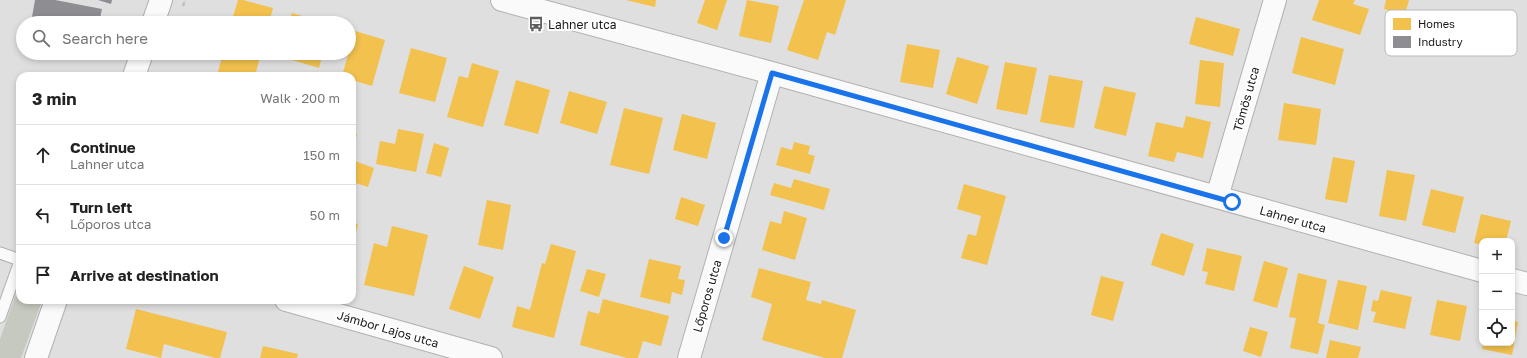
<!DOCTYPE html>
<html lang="en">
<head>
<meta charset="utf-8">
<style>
  body { margin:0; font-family:"Golos Text",sans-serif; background:#f6f6f6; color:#222 }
  .controls { position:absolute; right:12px; bottom:12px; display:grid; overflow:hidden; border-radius:8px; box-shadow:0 2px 6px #0003 }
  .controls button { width:36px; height:36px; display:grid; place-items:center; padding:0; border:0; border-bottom:1px solid #e0e0e0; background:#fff; color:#222; font:20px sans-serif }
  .stop { position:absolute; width:12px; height:12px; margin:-9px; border:3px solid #1a73e8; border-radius:50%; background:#fff }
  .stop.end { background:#1a73e8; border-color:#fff; box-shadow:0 1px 4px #0008 }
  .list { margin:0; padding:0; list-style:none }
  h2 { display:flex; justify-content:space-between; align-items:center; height:52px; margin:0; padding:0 16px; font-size:17px }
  h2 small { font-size:13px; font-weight:400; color:#767676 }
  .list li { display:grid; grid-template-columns:26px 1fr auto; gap:12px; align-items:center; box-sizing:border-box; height:60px; padding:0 16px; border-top:1px solid #e0e0e0 }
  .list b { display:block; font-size:15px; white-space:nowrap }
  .list p { margin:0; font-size:13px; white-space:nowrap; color:#767676 }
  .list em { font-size:13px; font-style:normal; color:#767676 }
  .icon { flex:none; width:22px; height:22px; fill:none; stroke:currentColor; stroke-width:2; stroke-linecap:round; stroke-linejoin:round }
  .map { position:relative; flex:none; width:1527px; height:358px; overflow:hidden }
  .search { position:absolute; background:#fff; box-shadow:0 2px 6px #0003; left:16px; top:16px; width:340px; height:44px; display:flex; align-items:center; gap:10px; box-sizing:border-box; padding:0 14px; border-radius:22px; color:#767676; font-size:15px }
  .panel { position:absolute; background:#fff; box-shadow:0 2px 6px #0003; left:16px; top:72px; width:340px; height:232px; border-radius:12px }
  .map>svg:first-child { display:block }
</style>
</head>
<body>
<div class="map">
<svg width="1527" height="358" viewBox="0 0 1527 358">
  <rect width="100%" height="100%" fill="#dfdfe0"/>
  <path fill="#c6c9bf" d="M20 288V300L42 301 21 358H0V339L16 294Z"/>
  <path fill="#f2c14e" d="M238 0H243L273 8 269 23H231Z
    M626 0H656L655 7Z
    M705 0H727L717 30 697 23Z
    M747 0 779 6 771 43 739 36Z
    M804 0H846L835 35 827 32 818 60 787 50Z
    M1319 0H1355L1353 4 1369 9 1360 35 1312 20Z
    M1386 0H1409L1405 14 1384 9Z
    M292 13 326 23H289Z
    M1196 17 1240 29 1233 56 1189 44Z
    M355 31 385 40 372 86 352 80V76H342Z
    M1301 37 1344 49 1335 85 1292 73Z
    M907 44 940 50 933 88 900 82Z
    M411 48 447 58 435 102 399 93Z
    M223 53H261L255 76H217Z
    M280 53H323L319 68 279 56Z
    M957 57 989 66 977 104 946 94Z
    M1200 60 1224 63 1220 107 1195 104Z
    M1005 62 1037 68 1027 115 996 109Z
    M472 63 499 71 483 127 447 117 459 76 468 78Z
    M1049 75 1083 81 1074 128 1040 122Z
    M516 80 550 90 538 134 504 125Z
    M1104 86 1136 93 1126 136 1094 128Z
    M569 91 607 102 597 134 560 123Z
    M1284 103 1321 109 1316 145 1278 140Z
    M624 108 663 118 649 174 610 165Z
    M352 113 356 114 353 128H352Z
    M682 114 716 123 707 159 673 150Z
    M1186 116 1211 122 1203 158 1177 152 1174 162 1148 156 1156 122 1183 128Z
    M398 129 424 134 416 172 376 164 380 141 395 144Z
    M352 133 357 134 353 152H352Z
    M794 142 810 146 808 154 815 156 810 174 776 165 781 147 792 150Z
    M434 143 449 148 441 177 426 173Z
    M1333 157 1355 161 1347 203 1325 199Z
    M352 160 374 168 368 187 352 182Z
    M1387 170 1415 175 1406 221 1379 216Z
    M794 179 830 189 824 210 770 195 774 183 791 188Z
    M964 184 1006 196 987 265 961 258 968 234 976 236 981 216 957 209Z
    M1431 189 1464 197 1455 233 1422 225Z
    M681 197 705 205 698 226 675 219Z
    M487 200 511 205 503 250 478 245Z
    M784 211 807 218 795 260 762 250 770 221 781 224Z
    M1481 214 1511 221 1506 241H1482V245L1474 243Z
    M352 222 358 224 353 247H352Z
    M392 226 428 235 414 296 364 285 374 243 387 247Z
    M1161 233 1194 244 1184 276 1151 265Z
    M551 244 576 251 554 338 512 327 517 306 530 310 542 263 545 264Z
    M1207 248 1242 256 1234 291 1205 284 1208 272 1202 271Z
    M649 259 681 266 678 279 685 280 682 295 672 292 670 304 640 297Z
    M1264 261 1288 268 1277 308 1253 301Z
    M464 266 494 277 480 319 449 309Z
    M759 268 811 282 806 300 821 304 822 300 856 310 842 358H825L762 340 772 304 751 297Z
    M587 269 606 274 599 297 580 291Z
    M1298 273 1327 280 1318 323 1325 325 1318 354 1290 348 1296 318 1289 317Z
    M1101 276 1124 282 1113 321 1091 315Z
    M1338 280 1367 286 1358 330 1328 323Z
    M1381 290 1412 297 1405 329 1373 322 1376 312 1371 311 1373 300 1378 301Z
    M603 299 669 316 661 346 643 341 638 358H627L580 345 588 311 599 314Z
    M1437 300 1467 306 1460 341 1430 335Z
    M136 309 227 332 220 358H215L164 344 161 358 126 349Z
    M1512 320 1518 322 1512 355 1482 349 1483 343H1512Z
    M1250 327 1268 332 1261 357 1243 351Z
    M1330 340 1361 347 1358 358H1326Z
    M263 346 298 354 297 358H260Z"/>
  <path fill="#8d8d92" d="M35 0H55L102 9 99 23H66L32 17Z
    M98 0H112L111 4Z"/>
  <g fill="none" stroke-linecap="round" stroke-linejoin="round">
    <g stroke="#b1b1b2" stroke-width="13">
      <path id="lane" d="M0 253 20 260
        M0 317 20 261"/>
    </g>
    <g stroke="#b1b1b2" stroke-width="24">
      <path id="street" d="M502 0 772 73 1482 271
        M1217 197 1275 0
        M1512 280 1527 284
        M286 300 491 358
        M689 358 772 73"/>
    </g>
    <g stroke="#b1b1b2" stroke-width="24">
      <path id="secondary" d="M153 23 161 0
        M134 76 142 53
        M36 358 56 300"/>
    </g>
    <path stroke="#bebfbf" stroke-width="2.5" stroke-dasharray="4 2" stroke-linecap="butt" d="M183 6 185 0"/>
    <use href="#lane" stroke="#fafafa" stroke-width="11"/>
    <use href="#street" stroke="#fafafa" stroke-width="22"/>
    <use href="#secondary" stroke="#fafafa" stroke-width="22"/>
  </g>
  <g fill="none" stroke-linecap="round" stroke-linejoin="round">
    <path stroke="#1a73e8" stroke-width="5" d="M724 238 772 73 1232 202"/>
  </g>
  <defs>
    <g id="bus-bare" transform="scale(1.2)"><path d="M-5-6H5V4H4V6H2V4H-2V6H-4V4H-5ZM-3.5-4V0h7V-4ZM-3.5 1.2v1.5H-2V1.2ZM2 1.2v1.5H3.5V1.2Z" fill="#5d5d5e" stroke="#fff" stroke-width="2.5" paint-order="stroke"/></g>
  </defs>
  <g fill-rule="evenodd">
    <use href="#bus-bare" x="536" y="24"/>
  </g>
  <g text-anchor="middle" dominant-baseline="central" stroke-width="4" stroke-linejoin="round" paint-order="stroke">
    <g font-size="12" fill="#171718" stroke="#fff" text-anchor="start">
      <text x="548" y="24">Lahner utca</text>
    </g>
    <g font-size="12" fill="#171718" stroke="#fff">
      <text transform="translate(1246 99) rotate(-74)">Tömös utca</text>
      <text transform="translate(1293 219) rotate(16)">Lahner utca</text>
      <text transform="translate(707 296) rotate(-74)">Lőporos utca</text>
      <text transform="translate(388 329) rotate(16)">Jámbor Lajos utca</text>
    </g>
  </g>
  <rect x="1385" y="10" width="132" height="46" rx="6" fill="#fff" stroke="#b9b9ba" stroke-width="1"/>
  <rect x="1393" y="18" width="18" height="12" fill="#f2c14e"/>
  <rect x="1393" y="36" width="18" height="12" fill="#8d8d92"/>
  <g font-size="11" fill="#171718">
    <text x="1418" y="28">Homes</text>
    <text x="1418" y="46">Industry</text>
  </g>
</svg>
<div class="controls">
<button>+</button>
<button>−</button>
<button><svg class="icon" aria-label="locate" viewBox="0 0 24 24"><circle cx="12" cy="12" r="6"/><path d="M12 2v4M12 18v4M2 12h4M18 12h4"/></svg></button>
</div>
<div class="stop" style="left:1232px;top:202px"></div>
<div class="stop end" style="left:724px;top:238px"></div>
<div class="search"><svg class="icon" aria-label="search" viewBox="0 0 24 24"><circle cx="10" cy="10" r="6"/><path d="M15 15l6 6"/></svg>Search here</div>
<section class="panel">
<h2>3 min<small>Walk · 200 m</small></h2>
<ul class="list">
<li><svg class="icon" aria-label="ahead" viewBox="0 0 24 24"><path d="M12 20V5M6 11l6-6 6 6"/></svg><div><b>Continue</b><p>Lahner utca</p></div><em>150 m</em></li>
<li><svg class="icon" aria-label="left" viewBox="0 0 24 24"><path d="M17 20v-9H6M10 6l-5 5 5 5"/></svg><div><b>Turn left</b><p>Lőporos utca</p></div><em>50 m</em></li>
<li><svg class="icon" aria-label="arrive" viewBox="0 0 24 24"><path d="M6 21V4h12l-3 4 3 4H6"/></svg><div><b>Arrive at destination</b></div></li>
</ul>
</section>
</div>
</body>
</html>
